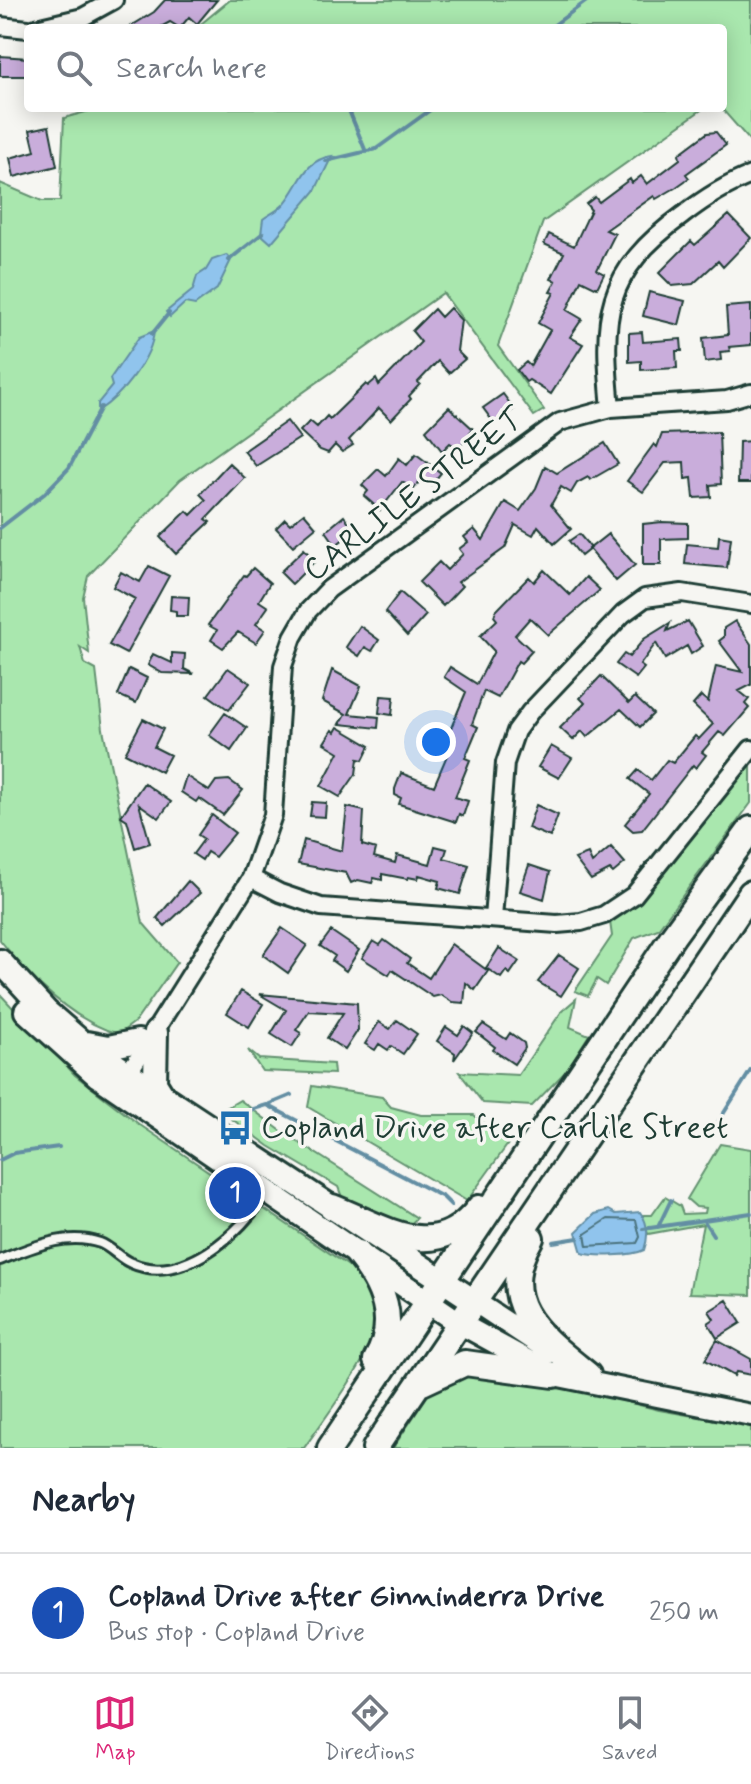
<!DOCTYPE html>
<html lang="en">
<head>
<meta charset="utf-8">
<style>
  body { margin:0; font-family:Mynerve,sans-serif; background:#f2f2f3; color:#1f2937 }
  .you { position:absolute; left:436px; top:742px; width:28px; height:28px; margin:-20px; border:6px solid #fff; border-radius:50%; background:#1a73e8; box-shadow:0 0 0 12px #1a73e833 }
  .badge { display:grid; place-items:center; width:52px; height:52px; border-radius:50%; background:#db2777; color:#fff; font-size:26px; font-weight:700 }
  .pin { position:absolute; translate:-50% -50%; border:4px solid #fff; box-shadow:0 2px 8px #0006 }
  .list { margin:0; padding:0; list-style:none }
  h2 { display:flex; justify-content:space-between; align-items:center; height:104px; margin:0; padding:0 32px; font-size:34px }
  h2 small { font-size:26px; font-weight:400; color:#747a83 }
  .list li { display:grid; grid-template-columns:52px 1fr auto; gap:24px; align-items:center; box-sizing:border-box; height:120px; padding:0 32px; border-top:2px solid #e0e1e3 }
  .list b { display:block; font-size:30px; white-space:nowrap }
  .list p { margin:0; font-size:26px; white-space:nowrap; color:#747a83 }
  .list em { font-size:26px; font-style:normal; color:#747a83 }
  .icon { flex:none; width:44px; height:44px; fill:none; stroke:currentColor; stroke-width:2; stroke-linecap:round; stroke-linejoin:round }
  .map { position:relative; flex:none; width:751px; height:1448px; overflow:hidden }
  .search { position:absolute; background:#fff; box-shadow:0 4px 20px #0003; left:24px; right:24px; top:24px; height:88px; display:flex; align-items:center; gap:20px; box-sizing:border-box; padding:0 28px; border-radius:8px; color:#747a83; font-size:30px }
  .sheet { height:224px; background:#fff }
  nav { display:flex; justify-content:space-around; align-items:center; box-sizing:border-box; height:112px; border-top:2px solid #e0e1e3; background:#fff; font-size:22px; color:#747a83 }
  nav a { display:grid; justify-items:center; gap:4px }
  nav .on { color:#db2777 }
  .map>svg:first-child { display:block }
</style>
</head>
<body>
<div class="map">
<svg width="751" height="1448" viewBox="0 0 751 1448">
  <rect width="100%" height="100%" fill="#f6f6f2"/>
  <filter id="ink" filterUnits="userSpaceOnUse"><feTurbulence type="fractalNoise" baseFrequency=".0125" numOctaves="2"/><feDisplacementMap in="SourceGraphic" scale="16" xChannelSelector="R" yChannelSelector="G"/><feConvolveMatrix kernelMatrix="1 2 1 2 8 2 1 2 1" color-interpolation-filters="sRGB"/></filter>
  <g filter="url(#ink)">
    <path fill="#a9e7ae" stroke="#649271" stroke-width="2" d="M230 0H751V142L721 108 723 28H196Z
      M100 108H704L543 222 498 346 544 410 534 416 443 293 180 480 88 576 83 597 89 653 80 647 85 664 96 670 103 729 143 923 177 962 136 1021 119 1034C73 1022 29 977 0 940V183L42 201H60L64 118Z
      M751 761V803L658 929 634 938 606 985 597 979 588 996 575 991 612 936 610 922 635 903Z
      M0 994 75 1075 140 1125 353 1269C363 1285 380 1311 375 1332 367 1362 323 1421 304 1448H0Z
      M576 999 570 1027 589 1035 566 1071 532 1106 483 1103 459 1072 518 1075 562 1011Z
      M248 1050 259 1059 333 1064 334 1074 262 1071Z
      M312 1086 382 1097 391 1107 421 1115H474L508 1144 467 1201 308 1107Z
      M240 1100 284 1133 417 1218 405 1229 342 1197 338 1187 269 1146 221 1111Z
      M720 1144 751 1149V1295L689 1293 703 1224 648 1234 642 1215H652L665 1197 680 1206 683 1214 705 1213 706 1208 696 1207 687 1199Z
      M455 1371 509 1372 659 1410 751 1426V1448H393L428 1395Z"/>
    <path fill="#90c4ed" stroke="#638ea3" stroke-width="2" d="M332 156 315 191 271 243 261 234 263 219C270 214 279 210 284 204 301 185 303 160 332 156Z
      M226 255 232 258 217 289 195 305 185 303 170 317 166 312 193 290 197 276 206 270 212 260Z
      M154 331C152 359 121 396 98 411V403L112 386 110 379 139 337Z
      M609 1210 616 1214 640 1212C649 1224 649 1236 644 1250 632 1256 595 1257 582 1253L576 1232 595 1214Z"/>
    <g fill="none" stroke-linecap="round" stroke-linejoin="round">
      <path stroke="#4c737e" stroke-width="2" d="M608 1219 636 1220 640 1237 637 1243 587 1246 585 1234Z"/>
      <path stroke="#638ea3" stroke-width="4" d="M550 28 588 0
        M348 108 366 152
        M326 161 376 149 433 108
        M229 260 263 233
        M152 334 169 313
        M0 528 44 494 69 468 101 407
        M268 1105 292 1095
        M247 1111 267 1105 443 1197 451 1205
        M715 1127 751 1070
        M0 1160 14 1153 59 1147
        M704 1221 713 1235
        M658 1227 671 1200
        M643 1229 751 1213
        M553 1242 578 1238"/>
    </g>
    <path fill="#c9addb" stroke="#1f3d34" stroke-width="2" d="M165 0H217L197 24 189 17 180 28 170 22 159 28H128L154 12Z
      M0 56 28 58V76H0Z
      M49 126 57 166 14 177 10 158 35 151 30 130Z
      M716 132 726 145 686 174 689 178 675 188 656 199 654 196 606 230 615 234 597 270 604 274 597 288 581 280 567 310 582 319 570 337 583 344 551 394 529 380 526 382 517 370 526 362 530 366 550 330 538 323 554 293 550 292 556 281 551 279 564 253 544 244 549 234 574 246 591 210 586 204 595 197 599 202 630 179 632 183 641 176 647 184 680 159 679 154 707 133Z
      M729 215 751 238 723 267 718 261 693 284 672 286 659 273 691 241 695 245Z
      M649 292 685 301 679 325 643 316Z
      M751 305V345L729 347 730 351 720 352 721 360 705 362 703 338 728 335 726 307Z
      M450 308 461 320 457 351 465 359 449 373 438 361 418 382 420 384 409 396 411 399 391 420 379 408 349 440 353 445 342 452 335 445 328 453 320 450 300 431 310 421 317 427 327 416 330 419 366 384 368 386 376 379 379 385 421 342 412 331 434 309 441 317Z
      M642 332 643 342 681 339 682 351H676L677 368 641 370V361L629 362V333Z
      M503 394 514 409 494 423 483 408Z
      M449 407 473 429 459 449 450 443 442 451 426 430Z
      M287 421 300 438 256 466 244 451Z
      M719 432 721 484 710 485 711 497 694 498 692 478 685 479 684 462 665 463 643 492 627 481 654 444 657 447 662 434Z
      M751 441V483H738L739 442Z
      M605 443 618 464 590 480 588 477 577 483 571 493 561 487 551 505 571 529 554 544 538 526 533 535 515 525 505 548 458 582 462 586 443 606 419 582 439 562 447 570 463 554 459 549 468 542 464 537 474 529 483 540 505 502 520 511 536 488 545 466 557 473Z
      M416 454 441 473 431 485 422 478 414 489 402 482 380 510 364 496 368 491 362 485 378 469 386 476 399 458 407 465Z
      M229 463 245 478 206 519 210 522 176 554 160 537 187 511 191 515 206 500 200 494Z
      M304 513 316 527 293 546 276 528 285 519 290 524Z
      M344 516 355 530 336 545 326 531Z
      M662 522 688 523V538L661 539V565H643V524Z
      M579 534 591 548 581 556 569 541Z
      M608 534 635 565 616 581 589 549Z
      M719 536 731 538 727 568 685 564 687 544 718 547Z
      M304 549 315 561 292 584 280 572Z
      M149 566 169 576 126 654 109 645 135 599 113 587 121 572 140 582Z
      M253 568 270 583 259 601 268 607 256 624 265 630 256 643 238 632 223 648 211 640 217 630 208 625 244 575 246 576Z
      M544 570 570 595 586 577 600 590 548 635 530 618 515 635 532 651 521 663 518 661 498 698 484 691 472 724 478 727 465 758 470 760 455 797 468 801 463 816 459 814 456 822 399 804 401 798 395 795V789L401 773 434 786 448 753 431 746 435 735 446 740 466 692 444 677 450 667 477 684 494 651 480 636 497 620 494 616 496 611 529 577 534 582Z
      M400 592 426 615 407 636 385 612Z
      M171 596 189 597 188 616H176V611L170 610Z
      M688 621 703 646 691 654 687 646 665 659 656 643 640 665 644 668 636 678 616 664 624 654 629 657 644 639 670 623 667 631Z
      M735 621 751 644V685L739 691 749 699 745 704 749 708 725 736 719 732 702 752 706 755 696 768 693 765 642 830 633 831 625 824 649 794 630 779 638 770 651 780 667 760 673 763 695 736 699 739 713 724 693 705 701 696 708 702 716 666 742 672 719 641 724 637V628Z
      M360 626 379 640 372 651 365 647 359 656 346 647Z
      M172 653 185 654 184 669 194 674 162 673 148 665 153 654 172 663Z
      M228 668 250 683 229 710 208 695Z
      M129 669 147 678 136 703 118 695Z
      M332 670 361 686 349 714 379 717 378 728 340 724 346 714 322 701Z
      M601 676 629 703 635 697 653 714 640 727 621 709 587 737 582 731 573 740 560 728 585 703 580 698Z
      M381 696 394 697 392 715 379 713Z
      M225 713 247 728 231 751 209 735Z
      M143 719 163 729 154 747 170 755 161 772 125 753Z
      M338 727 370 746 363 760 358 759 356 774 340 797 321 786 339 752 324 743 332 730 335 732Z
      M551 746 572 758 559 778 538 767Z
      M186 776 209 791 216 781 229 780 243 790 223 815 199 798 196 802 181 792Z
      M144 783 171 802 159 818 139 804 150 843 135 848 127 820 121 816Z
      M312 802 326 803 325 817 310 816Z
      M536 805 558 815 550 837 528 828Z
      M347 807 364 811 362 845 376 849 374 857 395 863 397 855 430 864 435 846 447 849 444 858 469 865 460 894 438 888 440 881 419 875 418 879 408 877V879L382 874V880L374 878 372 883 358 880 351 883 346 873 298 864 304 840 342 851Z
      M212 815 235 833 215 857 207 852 202 860 193 854 204 839 198 835Z
      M611 847 625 863 613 873 610 870 591 880 575 859 588 854 592 863Z
      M529 865 550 872 544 899 520 891Z
      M188 881 200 893 165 926 157 918Z
      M282 928 307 945 288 973 263 955Z
      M331 931 359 950 346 971 332 961 335 956 320 946Z
      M384 940 410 959 407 963 429 978 451 944 488 971 475 990 466 983 464 1003 452 1002 441 995 433 997 392 970 389 975 362 958 373 941 380 945Z
      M499 948 519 961 510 974 506 971 501 978 486 968Z
      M559 955 579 968 561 996 538 982Z
      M241 991 263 1004 249 1027 227 1013Z
      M259 994 357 1003 358 1030 345 1050 327 1038 343 1013 309 1011 296 1030 301 1033 292 1047 271 1034 286 1010Z
      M397 1020 417 1034 403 1054 391 1046 388 1050 379 1044 375 1050 365 1044 379 1022 390 1029Z
      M483 1024 506 1039 510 1033 524 1043 525 1048 514 1064 493 1050 495 1047 476 1032Z
      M464 1026 473 1033 454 1060 455 1053 437 1041 446 1027 458 1035Z
      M727 1300 741 1323 717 1338 708 1323 714 1319 709 1311Z
      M717 1340 751 1359V1375L736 1372 734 1376 705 1360Z"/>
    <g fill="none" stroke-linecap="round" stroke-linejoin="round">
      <g stroke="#1f3d34" stroke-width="14">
        <path id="service" d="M0 1260C31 1248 66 1231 100 1243 111 1247 120 1259 131 1263 183 1286 241 1233 266 1193"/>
      </g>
      <g stroke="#1f3d34" stroke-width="22">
        <path id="minor" d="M0 26 28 29
          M36 28 83 17 114 0
          M611 408C602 316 603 273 683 215 705 198 725 185 751 175
          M251 878 280 893 321 907 557 924 581 922 604 915 634 895 751 749
          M493 919 505 763 516 731 530 712 623 614 645 598 682 593 751 604
          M124 1080 251 878 273 815 283 666 293 637 308 611 329 589 560 422 611 408 727 400 751 393"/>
      </g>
      <g stroke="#1f3d34" stroke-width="26">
        <path id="tertiary" d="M474 1301 551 1352
          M459 1323 554 1375 751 1415"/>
      </g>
      <g stroke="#1f3d34" stroke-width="28">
        <path id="secondary" d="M0 961 46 1011 84 1044 474 1301
          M26 1011 98 1076 459 1323
          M156 1032 155 1083 165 1099
          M87 1043 108 1047 138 1041"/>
      </g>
      <g stroke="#1f3d34" stroke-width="30">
        <path id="primary" d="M332 1207C386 1228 435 1265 479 1208
          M531 1238C493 1303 540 1336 588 1375
          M357 1253C383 1285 399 1321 376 1360
          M422 1383 465 1363 554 1375
          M330 1448 673 936 751 829
          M375 1448 751 893"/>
      </g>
      <use href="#service" stroke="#f6f6f2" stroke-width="8"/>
      <use href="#minor" stroke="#f6f6f2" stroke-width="16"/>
      <use href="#tertiary" stroke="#f6f6f2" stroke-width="20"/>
      <use href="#secondary" stroke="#f6f6f2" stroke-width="22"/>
      <use href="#primary" stroke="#f6f6f2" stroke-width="24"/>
    </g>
  </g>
  <defs>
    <g id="bus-bare" transform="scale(2.76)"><path d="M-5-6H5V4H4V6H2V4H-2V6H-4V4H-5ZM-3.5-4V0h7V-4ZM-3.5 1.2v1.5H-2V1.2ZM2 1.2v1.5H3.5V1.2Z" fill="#1f6fb2" stroke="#f6f6f2" stroke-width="2.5" paint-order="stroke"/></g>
  </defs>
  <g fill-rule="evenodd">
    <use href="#bus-bare" x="235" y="1128"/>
  </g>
  <g text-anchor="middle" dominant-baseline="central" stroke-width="7" stroke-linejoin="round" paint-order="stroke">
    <g font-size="32" fill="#1f3d34" stroke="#f6f6f2">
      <text transform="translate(414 495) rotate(-37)">CARLILE STREET</text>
    </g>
    <g font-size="32" fill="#1f3d34" stroke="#f6f6f2" text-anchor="start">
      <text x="261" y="1128">Copland Drive after Carlile Street</text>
    </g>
  </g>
</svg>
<div class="you"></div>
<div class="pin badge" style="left:235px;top:1193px;background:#1a4fb4">1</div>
<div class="search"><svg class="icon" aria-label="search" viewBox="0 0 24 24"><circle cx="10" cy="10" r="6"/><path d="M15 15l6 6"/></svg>Search here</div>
</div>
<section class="sheet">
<h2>Nearby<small></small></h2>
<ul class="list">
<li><span class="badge" style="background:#1a4fb4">1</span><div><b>Copland Drive after Ginninderra Drive</b><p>Bus stop · Copland Drive</p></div><em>250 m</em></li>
</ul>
</section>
<nav>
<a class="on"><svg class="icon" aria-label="map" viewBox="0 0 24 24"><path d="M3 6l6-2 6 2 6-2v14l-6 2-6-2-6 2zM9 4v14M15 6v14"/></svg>Map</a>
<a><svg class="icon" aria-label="directions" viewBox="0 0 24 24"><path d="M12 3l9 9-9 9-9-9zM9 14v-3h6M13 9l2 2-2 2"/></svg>Directions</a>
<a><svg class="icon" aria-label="saved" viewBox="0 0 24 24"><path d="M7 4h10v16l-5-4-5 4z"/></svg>Saved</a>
</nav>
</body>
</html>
